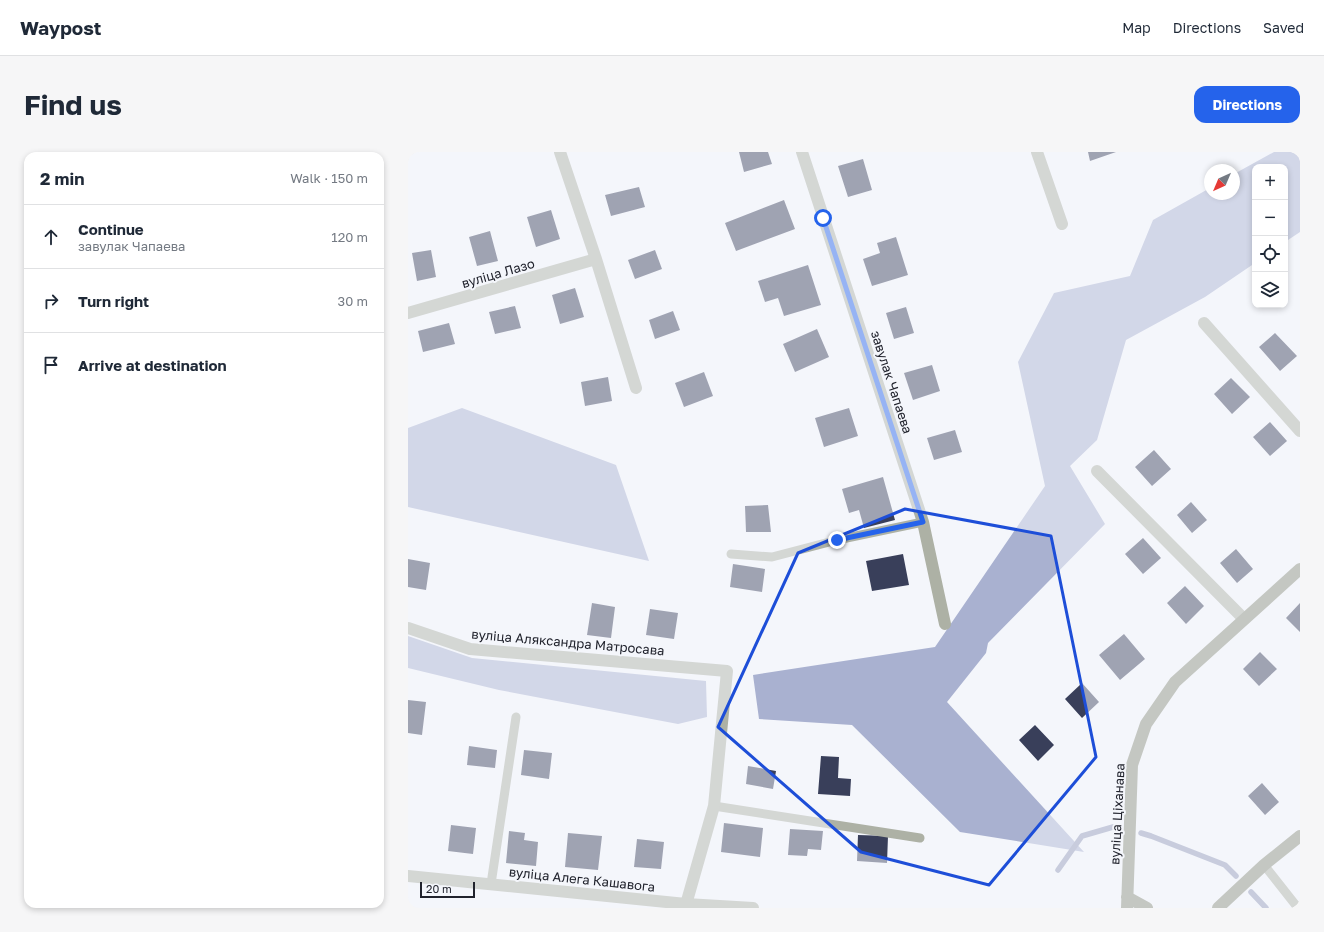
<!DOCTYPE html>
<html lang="en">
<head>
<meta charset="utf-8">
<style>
  body { margin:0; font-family:"Golos Text",sans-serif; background:#f6f6f7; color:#1f2937 }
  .controls { position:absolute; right:12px; top:12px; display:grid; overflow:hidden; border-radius:8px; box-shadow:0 2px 6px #0003 }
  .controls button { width:36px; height:36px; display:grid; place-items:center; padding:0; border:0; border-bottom:1px solid #e0e1e3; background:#fff; color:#1f2937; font:20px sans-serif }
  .compass { position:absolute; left:796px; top:12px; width:36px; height:36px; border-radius:50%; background:#fff; box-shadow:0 2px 6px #0003; rotate:224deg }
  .scale { position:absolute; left:12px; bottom:10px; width:55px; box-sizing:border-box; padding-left:4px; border:2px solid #21232d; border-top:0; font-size:11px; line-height:14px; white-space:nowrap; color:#21232d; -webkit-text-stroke:3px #f4f6fb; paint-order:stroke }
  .stop { position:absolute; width:12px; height:12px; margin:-9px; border:3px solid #2563eb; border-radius:50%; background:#fff }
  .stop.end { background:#2563eb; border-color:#fff; box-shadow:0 1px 4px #0008 }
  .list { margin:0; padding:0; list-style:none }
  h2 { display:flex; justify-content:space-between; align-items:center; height:52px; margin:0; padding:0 16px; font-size:17px }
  h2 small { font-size:13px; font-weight:400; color:#747a83 }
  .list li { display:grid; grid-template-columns:26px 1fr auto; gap:12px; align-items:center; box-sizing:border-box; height:64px; padding:0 16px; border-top:1px solid #e0e1e3 }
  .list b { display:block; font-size:15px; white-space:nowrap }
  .list p { margin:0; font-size:13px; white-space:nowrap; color:#747a83 }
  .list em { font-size:13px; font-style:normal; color:#747a83 }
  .icon { flex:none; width:22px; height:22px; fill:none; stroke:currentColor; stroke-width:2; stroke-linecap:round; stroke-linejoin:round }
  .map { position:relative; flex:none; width:892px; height:756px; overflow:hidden; border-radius:12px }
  header { display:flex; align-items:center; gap:24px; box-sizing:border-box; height:56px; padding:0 20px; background:#fff; border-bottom:1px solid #e0e1e3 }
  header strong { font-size:19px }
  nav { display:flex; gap:22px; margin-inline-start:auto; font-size:14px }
  .intro { display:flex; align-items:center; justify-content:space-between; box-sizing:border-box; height:96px; padding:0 24px }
  h1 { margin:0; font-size:28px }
  .button { padding:10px 18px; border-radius:12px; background:#2563eb; color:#fff; font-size:14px; font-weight:700 }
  main { display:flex; gap:24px; padding:0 24px }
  aside { flex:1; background:#fff; border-radius:12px; box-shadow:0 2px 6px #0003 }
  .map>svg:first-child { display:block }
</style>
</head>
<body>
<header>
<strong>Waypost</strong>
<nav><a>Map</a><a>Directions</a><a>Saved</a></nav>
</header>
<div class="intro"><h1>Find us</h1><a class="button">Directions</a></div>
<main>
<aside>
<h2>2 min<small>Walk · 150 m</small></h2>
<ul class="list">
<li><svg class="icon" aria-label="ahead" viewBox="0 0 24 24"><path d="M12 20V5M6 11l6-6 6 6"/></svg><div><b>Continue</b><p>завулак Чапаева</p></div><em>120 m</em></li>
<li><svg class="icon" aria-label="right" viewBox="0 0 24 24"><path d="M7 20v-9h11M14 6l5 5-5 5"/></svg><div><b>Turn right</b></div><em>30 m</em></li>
<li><svg class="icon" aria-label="arrive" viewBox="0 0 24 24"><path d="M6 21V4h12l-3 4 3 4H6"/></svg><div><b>Arrive at destination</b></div></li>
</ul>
</aside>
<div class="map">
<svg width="892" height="756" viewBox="0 0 892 756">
  <rect width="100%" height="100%" fill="#f4f6fb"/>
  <path fill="#a9b1d0" d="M866 0H892V80L877 90V15H847V111L797 145 718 188 689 288 662 314 697 372 580 491 578 501 539 550 676 700 552 680 444 573 351 567 345 523 527 495 637 334 610 210 646 141 722 124 745 68 802 36V42H826V22Z
    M54 256 208 313 241 409 0 355V276Z
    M0 484 64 506 298 529 299 565 270 572 91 538 0 516Z"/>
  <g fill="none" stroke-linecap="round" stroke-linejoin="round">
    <path stroke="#929ab8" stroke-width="5.5" d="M733 681 743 684 817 713 828 724
      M650 718 674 684 705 675 711 676
      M843 740 858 756"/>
  </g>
  <path fill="#393f5a" d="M331 0H360L364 12 336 20Z
    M680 0H708L682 9Z
    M455 7 464 38 440 45 430 14Z
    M231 35 237 55 203 64 197 43Z
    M376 48 387 77 328 99 317 71Z
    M143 58 152 87 128 95 119 65Z
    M82 79 90 109 69 114 61 85Z
    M488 85 500 123 464 134 455 107 472 101 469 91Z
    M23 98 28 125 9 129 4 101Z
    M247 98 254 117 227 127 220 108Z
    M400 113 413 153 376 164 370 146 357 150 350 129Z
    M167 136 176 165 152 172 144 143Z
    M107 154 113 176 87 182 81 160Z
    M498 155 506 181 486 187 478 161Z
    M265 159 272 178 247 187 241 168Z
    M41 171 47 192 15 200 10 179Z
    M409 177 421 205 387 220 375 192Z
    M867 181 889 204 872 219 851 195Z
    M524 213 532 239 505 248 496 221Z
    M296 220 305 244 276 255 267 231Z
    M200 225 204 249 177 254 173 230Z
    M823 226 842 245 824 262 806 242Z
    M441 256 450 284 416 295 407 266Z
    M862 270 879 289 862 304 845 285Z
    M547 278 554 300 526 308 519 286Z
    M746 298 763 317 744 334 727 315Z
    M475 325 487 368 456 376 451 358 441 361 434 337Z
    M783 350 799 368 784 381 769 363Z
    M360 353 363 380H338L337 354Z
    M735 386 753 406 735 422 717 402Z
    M828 397 845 417 829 431 812 411Z
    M495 402 501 433 464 439 458 409Z
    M0 407 22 411 18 438 0 435Z
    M325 412 357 417 354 440 322 435Z
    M777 434 796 454 778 472 759 451Z
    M184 451 207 455 203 486 179 483Z
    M892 451V480L878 466Z
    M242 457 270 461 266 487 238 483Z
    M716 482 737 507 712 528 691 503Z
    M852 500 869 517 851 534 835 517Z
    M674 531 691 550 674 566 657 547Z
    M0 548 18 550 14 583 0 581Z
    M627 573 646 593 630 609 611 588Z
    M61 594 89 598 87 616 59 613Z
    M116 598 144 601 141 627 113 623Z
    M413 604 431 605 430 626 443 627 442 644 410 642Z
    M340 614 368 619 365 637 338 632Z
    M854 631 871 650 857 663 840 644Z
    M316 671 355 676 352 705 313 700Z
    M43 673 68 676 65 702 40 699Z
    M382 677 415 679 413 698 400 697 399 704 380 703Z
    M101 679 117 681 116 688 130 690 128 714 98 711Z
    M160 681 194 684 190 718 157 715Z
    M450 683 480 684 479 711 449 709Z
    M229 687 256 690 253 717 226 715Z"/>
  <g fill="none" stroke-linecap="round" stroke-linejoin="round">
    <path stroke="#adb1a5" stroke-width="9" d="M323 402 364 405 429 388 515 370
      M306 654 512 686
      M856 713 890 756
      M83 732 108 565"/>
    <path stroke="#adb1a5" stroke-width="12" d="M152 0 188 107 228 236
      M394 0 515 370 537 472
      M629 0 654 72
      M0 161 188 107
      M796 171 892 279
      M689 319 836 467
      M0 476 62 497 319 519 306 654 277 756
      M0 724 278 752 345 756"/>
    <path stroke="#8a8f7d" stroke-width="12" d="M719 745 739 756
      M719 756 724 613 738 572 767 530 892 417
      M810 756 856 713 892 684"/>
  </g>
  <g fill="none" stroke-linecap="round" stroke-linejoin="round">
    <path stroke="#2563eb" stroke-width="5" d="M415 66 515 370 429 388"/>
  </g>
  <path d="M0 0H892V756H0ZM497 357 643 384 688 605 581 733 453 700 310 575 390 401Z" fill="#f4f6fb" fill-opacity=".55" fill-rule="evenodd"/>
  <path fill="none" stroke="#1d4ed8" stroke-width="3" stroke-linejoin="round" d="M497 357 643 384 688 605 581 733 453 700 310 575 390 401Z"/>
  <g text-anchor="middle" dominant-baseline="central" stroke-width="4" stroke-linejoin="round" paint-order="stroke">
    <g font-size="13" fill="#21232d" stroke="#f4f6fb">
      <text transform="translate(90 121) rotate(-16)">вуліца Лазо</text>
      <text transform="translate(484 230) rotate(72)">завулак Чапаева</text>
      <text transform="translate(160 490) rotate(5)">вуліца Аляксандра Матросава</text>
      <text transform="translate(709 662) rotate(-87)">вуліца Ціханава</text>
      <text transform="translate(174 727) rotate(6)">вуліца Алега Кашавога</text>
    </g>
  </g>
</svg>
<div class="controls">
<button>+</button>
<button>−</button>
<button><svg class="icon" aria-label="locate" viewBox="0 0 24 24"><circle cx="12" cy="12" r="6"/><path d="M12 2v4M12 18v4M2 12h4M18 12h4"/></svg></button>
<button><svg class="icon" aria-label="layers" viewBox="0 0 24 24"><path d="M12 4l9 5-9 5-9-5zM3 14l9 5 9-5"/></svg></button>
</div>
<svg class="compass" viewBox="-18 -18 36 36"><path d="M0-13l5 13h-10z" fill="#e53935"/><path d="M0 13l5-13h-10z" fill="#747a83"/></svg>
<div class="scale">20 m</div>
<div class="stop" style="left:415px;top:66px"></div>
<div class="stop end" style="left:429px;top:388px"></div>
</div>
</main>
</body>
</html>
